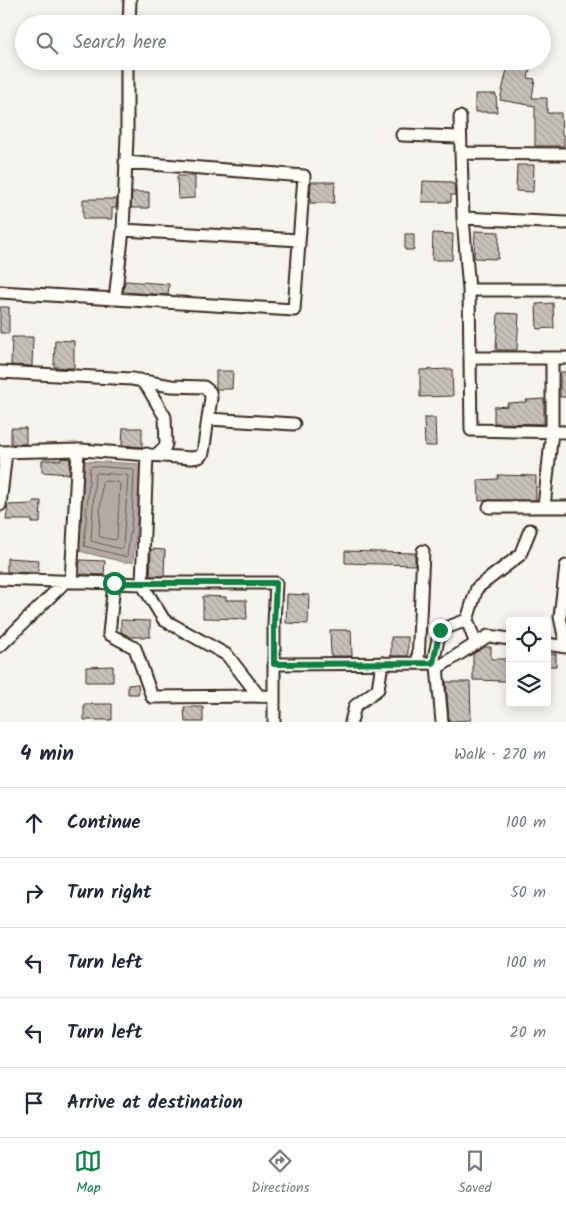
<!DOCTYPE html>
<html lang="en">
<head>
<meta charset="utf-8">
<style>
  body { margin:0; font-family:Kalam,sans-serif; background:#f6f6f7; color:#1f2937 }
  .controls { position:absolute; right:15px; bottom:15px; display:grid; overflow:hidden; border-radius:5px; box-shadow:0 2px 12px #0003 }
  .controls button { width:45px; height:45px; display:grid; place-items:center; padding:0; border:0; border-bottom:1px solid #e0e1e3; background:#fff; color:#1f2937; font:25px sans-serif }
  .stop { position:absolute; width:15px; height:15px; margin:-11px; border:4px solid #0b8043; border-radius:50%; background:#fff }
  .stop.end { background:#0b8043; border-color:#fff; box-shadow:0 1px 5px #0008 }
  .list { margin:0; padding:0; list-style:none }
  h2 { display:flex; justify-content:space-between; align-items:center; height:65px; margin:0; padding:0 20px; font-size:21px }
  h2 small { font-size:16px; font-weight:400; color:#747a83 }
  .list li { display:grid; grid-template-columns:32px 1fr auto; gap:15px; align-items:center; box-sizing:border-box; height:70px; padding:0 20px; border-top:1px solid #e0e1e3 }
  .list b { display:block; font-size:19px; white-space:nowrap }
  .list em { font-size:16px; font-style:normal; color:#747a83 }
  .icon { flex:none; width:28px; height:28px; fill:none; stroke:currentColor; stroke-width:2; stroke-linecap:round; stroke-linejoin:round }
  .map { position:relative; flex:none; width:566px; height:722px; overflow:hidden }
  .search { position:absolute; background:#fff; box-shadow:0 2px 12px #0003; left:15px; right:15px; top:15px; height:55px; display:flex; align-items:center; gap:12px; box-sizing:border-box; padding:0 18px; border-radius:28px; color:#747a83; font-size:19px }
  .sheet { height:415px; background:#fff }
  nav { display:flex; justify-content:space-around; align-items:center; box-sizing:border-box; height:70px; border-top:1px solid #e0e1e3; background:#fff; font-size:14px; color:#747a83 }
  nav a { display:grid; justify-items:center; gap:2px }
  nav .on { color:#0b8043 }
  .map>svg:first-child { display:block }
</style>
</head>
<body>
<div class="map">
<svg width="566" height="722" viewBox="0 0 566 722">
  <defs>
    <pattern id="building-back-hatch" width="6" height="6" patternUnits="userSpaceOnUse" patternTransform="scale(1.25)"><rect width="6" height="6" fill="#c7c1bb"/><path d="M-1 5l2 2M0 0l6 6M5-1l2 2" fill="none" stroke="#aca6a0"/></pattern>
  </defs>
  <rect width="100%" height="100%" fill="#f5f4ee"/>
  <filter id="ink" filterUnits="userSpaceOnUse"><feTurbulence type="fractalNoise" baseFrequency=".02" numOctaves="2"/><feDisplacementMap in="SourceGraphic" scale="10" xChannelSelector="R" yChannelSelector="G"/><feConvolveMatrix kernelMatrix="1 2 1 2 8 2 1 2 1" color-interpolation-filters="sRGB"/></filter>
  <g filter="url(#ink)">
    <path fill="#b4aca4" stroke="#84786e" d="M85 461 140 464 137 520 133 562H124L79 551Z"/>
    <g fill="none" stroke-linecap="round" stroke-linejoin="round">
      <path stroke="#6b5e54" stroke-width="1" d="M92 466 132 469 134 471 132 519 127 557 84 546 90 468Z
        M98 473 126 475 128 476 123 547 121 549 91 541 95 475Z
        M105 481 118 482 120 484 117 538 115 540 100 537 99 535 102 483Z"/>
    </g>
    <path fill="url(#building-back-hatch)" stroke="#3b2a1e" d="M508 65 530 69 528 78 535 79 532 98H547V113H561L562 135H564V146H535V106L500 100Z
      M475 94H496L497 112H475Z
      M517 165H534L533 192 516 191Z
      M177 176H195V198L178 199Z
      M423 181 451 182V184H454L455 195H451V202H422Z
      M311 182H335L334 203H310Z
      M132 192H149V208H131Z
      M83 199H117L116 208H112V219H83Z
      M475 231 499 232 498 259 474 258Z
      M433 233 453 234 452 260H432Z
      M405 234H414V250H405Z
      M125 281 169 284 168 295 123 292Z
      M553 303 554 328 537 329 536 304Z
      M0 307H9V333H0Z
      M498 313 519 314 517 350H496Z
      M12 337H33L32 366 11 365Z
      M55 340 74 341V368L54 367Z
      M452 369 453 396 420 397V370Z
      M216 371H233L232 389H216Z
      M560 372H566V397H560Z
      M544 399V424L494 423V407L508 406 507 403 526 402V400Z
      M424 418H435L436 446H425Z
      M11 428H26V444H11Z
      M123 428H142V447L122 445Z
      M61 458 70 459 69 474 42 472V460H61Z
      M498 475 536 476V500H489L479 501 478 480 498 479Z
      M33 501H41L40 523H32V520H6L8 505 33 504Z
      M151 549 165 550 164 576H150Z
      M345 551 415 553V565L345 563Z
      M7 558 39 560 38 573 7 572Z
      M80 560 105 561 104 575 79 574Z
      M287 594 309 595 308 624 286 623Z
      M203 596 226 597V600H246L247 619 203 618Z
      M121 620 150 621V637H131L121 632Z
      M330 630H351L352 656H331Z
      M391 637H408V656H391Z
      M485 647H491V659H506L505 681 473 680V654Z
      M547 654H556V666H547Z
      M113 666V682H86V667Z
      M446 682H470L471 720 449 721Z
      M138 684 139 694H128V685Z
      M84 704H112V720H84Z
      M184 707H203V722H185Z"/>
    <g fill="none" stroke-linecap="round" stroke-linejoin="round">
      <g stroke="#3b2a1e" stroke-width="15">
        <path id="street" d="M129 24 130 0
          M460 117 463 218 469 290 471 430 566 432
          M402 135 460 137
          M461 153 566 154
          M463 218 566 223
          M123 230 299 240
          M469 290H566
          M0 292 294 310 304 176 125 162
          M115 299 123 230 127 137V61
          M470 358H566
          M0 372 132 379 171 386 204 387 210 392 211 398 203 453 199 457 191 458 81 450 0 452
          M140 380 148 388 165 417 166 444 165 447 156 455
          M208 419 294 424
          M0 505 6 452
          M489 507H566
          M544 507 552 431V358
          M566 566 560 617 566 645
          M0 579 142 584 147 454
          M71 582 78 450
          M114 583 109 634 135 648 152 697 273 696
          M142 583H276L274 624V722
          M142 584 164 620 227 655 259 696
          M467 620 476 644
          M547 644 566 647
          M0 646 65 582
          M418 663 423 551
          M433 663 440 630 467 620 477 588 520 555 530 530
          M274 664 433 663 437 666 442 722
          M437 668 488 636 510 639
          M351 722 355 706 378 689 382 663"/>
      </g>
      <use href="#street" stroke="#fdfcf7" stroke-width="11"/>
    </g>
  </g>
  <g fill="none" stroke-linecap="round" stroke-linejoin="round" filter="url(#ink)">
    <path stroke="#0b8043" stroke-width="6" d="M114 583H276L274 624V664L433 663 440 630"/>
  </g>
</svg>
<div class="controls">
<button><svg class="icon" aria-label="locate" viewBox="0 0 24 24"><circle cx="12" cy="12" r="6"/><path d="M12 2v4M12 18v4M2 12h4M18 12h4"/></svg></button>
<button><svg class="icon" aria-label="layers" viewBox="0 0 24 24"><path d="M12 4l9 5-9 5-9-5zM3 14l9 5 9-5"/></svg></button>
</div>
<div class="stop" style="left:114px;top:583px"></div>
<div class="stop end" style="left:440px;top:630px"></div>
<div class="search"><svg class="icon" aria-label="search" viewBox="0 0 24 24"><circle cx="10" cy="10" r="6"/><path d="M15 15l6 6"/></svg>Search here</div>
</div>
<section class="sheet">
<h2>4 min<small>Walk · 270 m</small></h2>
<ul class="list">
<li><svg class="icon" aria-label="ahead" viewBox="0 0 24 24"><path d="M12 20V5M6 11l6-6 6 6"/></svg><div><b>Continue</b></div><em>100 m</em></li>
<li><svg class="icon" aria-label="right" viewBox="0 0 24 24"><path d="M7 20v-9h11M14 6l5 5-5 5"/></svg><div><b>Turn right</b></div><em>50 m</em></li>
<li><svg class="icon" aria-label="left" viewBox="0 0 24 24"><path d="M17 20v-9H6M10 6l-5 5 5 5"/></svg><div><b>Turn left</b></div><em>100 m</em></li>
<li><svg class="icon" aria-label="left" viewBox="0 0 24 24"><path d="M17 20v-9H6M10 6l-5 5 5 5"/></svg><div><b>Turn left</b></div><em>20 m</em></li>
<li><svg class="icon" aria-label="arrive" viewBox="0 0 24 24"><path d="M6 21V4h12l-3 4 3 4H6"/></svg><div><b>Arrive at destination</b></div></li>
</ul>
</section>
<nav>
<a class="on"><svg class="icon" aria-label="map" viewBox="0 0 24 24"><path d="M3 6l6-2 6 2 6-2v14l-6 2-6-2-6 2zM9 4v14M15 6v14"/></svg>Map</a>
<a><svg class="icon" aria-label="directions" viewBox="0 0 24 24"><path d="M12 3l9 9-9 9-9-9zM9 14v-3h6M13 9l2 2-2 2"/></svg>Directions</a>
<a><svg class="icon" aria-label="saved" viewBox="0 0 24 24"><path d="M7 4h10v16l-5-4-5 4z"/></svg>Saved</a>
</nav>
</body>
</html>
